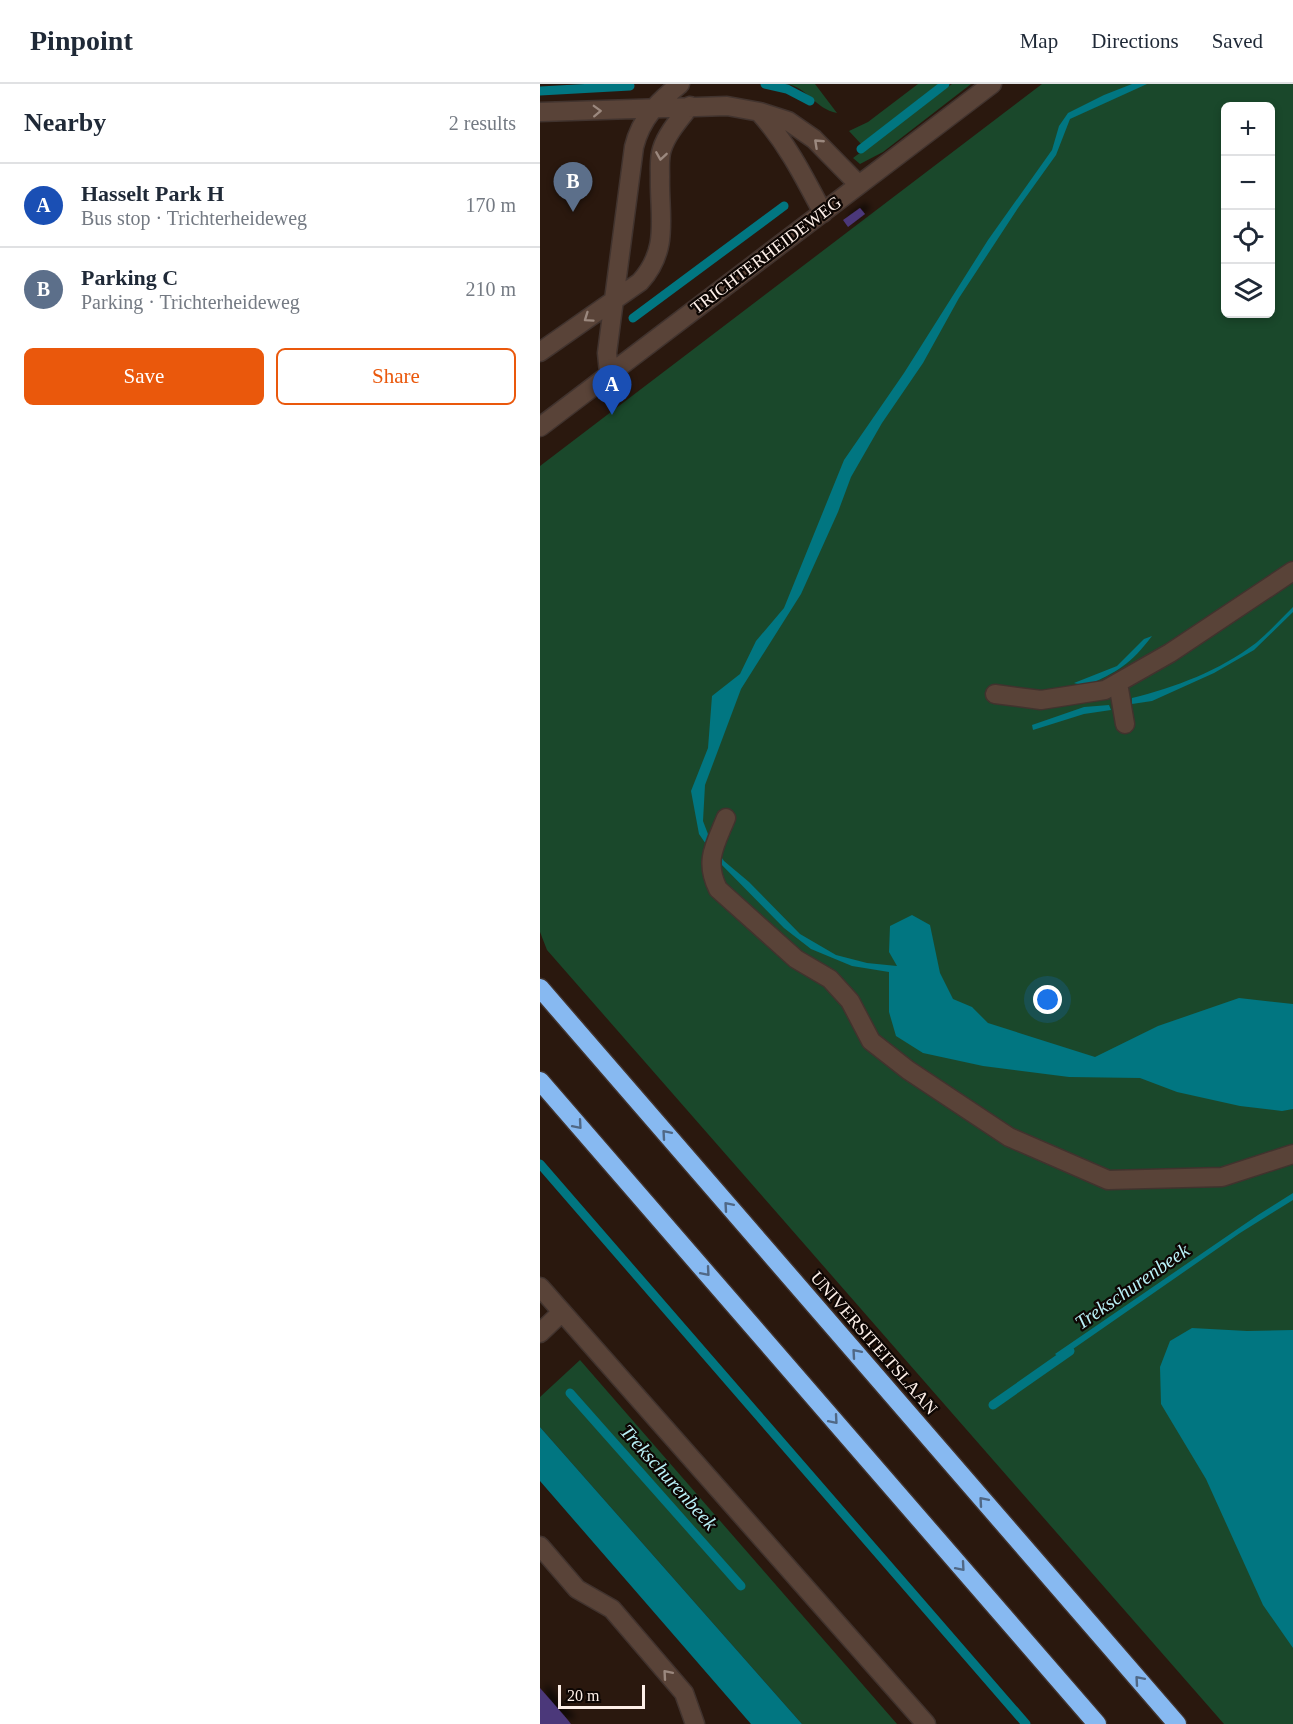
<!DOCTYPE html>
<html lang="en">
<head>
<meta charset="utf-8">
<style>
  body { margin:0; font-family:"Times New Roman",serif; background:#f6f6f7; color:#1f2937 }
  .controls { position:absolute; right:18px; top:18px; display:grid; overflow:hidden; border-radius:9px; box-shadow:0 3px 9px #0003 }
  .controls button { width:54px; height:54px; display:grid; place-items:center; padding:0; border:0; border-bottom:2px solid #e0e1e3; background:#fff; color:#1f2937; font:30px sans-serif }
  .scale { position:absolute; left:18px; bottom:15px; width:87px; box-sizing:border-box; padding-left:6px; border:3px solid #fdefe8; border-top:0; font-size:16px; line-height:21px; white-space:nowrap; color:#fdefe8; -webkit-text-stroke:4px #0d0603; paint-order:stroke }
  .you { position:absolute; left:508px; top:916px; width:21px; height:21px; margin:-15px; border:4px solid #fff; border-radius:50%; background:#1a73e8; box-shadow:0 0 0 9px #1a73e833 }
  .badge { display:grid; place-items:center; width:39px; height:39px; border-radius:50%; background:#ea580c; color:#fff; font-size:20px; font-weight:700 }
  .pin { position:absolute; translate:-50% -50px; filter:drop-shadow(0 2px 3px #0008) }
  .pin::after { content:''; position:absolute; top:32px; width:21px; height:18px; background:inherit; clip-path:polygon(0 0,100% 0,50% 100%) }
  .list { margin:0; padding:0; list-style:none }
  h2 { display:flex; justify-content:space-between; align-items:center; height:78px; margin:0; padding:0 24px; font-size:26px }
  h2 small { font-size:20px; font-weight:400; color:#747a83 }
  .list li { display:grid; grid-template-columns:39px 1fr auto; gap:18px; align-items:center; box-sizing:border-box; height:84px; padding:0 24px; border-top:2px solid #e0e1e3 }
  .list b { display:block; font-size:22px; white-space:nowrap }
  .list p { margin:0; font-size:20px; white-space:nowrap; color:#747a83 }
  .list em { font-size:20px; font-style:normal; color:#747a83 }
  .actions { display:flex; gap:12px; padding:18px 24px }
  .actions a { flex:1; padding:14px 0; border:2px solid #ea580c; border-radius:9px; text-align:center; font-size:21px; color:#ea580c }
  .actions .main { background:#ea580c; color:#fff }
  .icon { flex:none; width:33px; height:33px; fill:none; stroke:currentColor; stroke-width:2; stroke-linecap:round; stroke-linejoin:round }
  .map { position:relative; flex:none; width:753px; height:1640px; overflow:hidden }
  header { display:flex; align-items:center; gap:36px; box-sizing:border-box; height:84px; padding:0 30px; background:#fff; border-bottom:2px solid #e0e1e3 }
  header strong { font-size:28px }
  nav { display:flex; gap:33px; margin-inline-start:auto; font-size:21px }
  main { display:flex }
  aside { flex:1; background:#fff }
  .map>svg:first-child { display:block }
</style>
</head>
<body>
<header>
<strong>Pinpoint</strong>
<nav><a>Map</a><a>Directions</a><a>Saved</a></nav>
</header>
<main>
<aside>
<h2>Nearby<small>2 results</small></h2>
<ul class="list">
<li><span class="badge" style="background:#1a4fb4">A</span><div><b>Hasselt Park H</b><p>Bus stop · Trichterheideweg</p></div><em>170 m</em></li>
<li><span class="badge" style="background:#5c6f8a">B</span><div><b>Parking C</b><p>Parking · Trichterheideweg</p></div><em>210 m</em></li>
</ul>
<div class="actions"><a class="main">Save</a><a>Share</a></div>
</aside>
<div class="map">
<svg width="753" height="1640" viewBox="0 0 753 1640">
  <defs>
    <filter id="shadow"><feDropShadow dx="5.5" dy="-5.5" stdDeviation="3" flood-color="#0009"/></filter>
  </defs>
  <rect width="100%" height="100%" fill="#2a180e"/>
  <path fill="#1a482b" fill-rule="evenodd" d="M247 0H275L297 29C275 25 267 3 247 0Z
    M378 0H398L321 60 309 47 328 38Z
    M412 0H431L343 68 320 80 313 74Z
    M502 0H753V1640H684L7 866 0 848V382ZM686 22H730V230H686Z
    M40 1276 357 1640H262L0 1343V1313Z"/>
  <path fill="#017681" d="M592 0H607L530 35 516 71 478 124 419 214 383 279 342 339 311 393 298 428 261 510 201 605 165 701 163 737 171 758 184 777 209 798 260 850 296 871 327 879 357 882 349 868 350 842 372 831 390 841 400 889 413 915 432 923 448 939 555 973 618 942 699 914 753 920V1025L742 1027 700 1022 637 1008 600 994 529 993 443 982 383 969 356 952 349 928V888L312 882 271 865 244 844 177 776 159 750 151 707 168 664 172 612 200 590 216 557 244 524 304 376 364 289 448 156 512 66 519 42 528 29 564 11Z
    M753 523V528L714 566 674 589 612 617 592 620V614C636 603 679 587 716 559 729 548 741 535 753 523Z
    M612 552C591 580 577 588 546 602L534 599 577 582 604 555Z
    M569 621 571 626 544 630 493 646 492 641 544 623Z
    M753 1109V1116L700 1149 520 1274 515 1270 718 1131Z
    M652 1244 707 1247 753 1246V1564L723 1521 666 1395 621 1320 620 1283 630 1257Z
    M0 1343 262 1640H211L0 1397Z"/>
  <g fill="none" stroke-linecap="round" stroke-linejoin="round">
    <path stroke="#017681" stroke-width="9" d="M225 0 247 5 270 17
      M0 7 90 2
      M321 65 405 0
      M93 234 244 122
      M0 1080 486 1640
      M30 1309 201 1502
      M453 1321 530 1267"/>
  </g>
  <path fill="#4b377a" filter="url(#shadow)" d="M320 124 325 130 308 143 303 136Z
    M0 1604 27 1635 31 1640H0Z"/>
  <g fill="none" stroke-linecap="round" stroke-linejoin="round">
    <g stroke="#41332e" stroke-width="21">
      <path id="minor" d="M0 28 187 22 220 28 248 37 274 55 319 101
        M220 29C248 61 263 91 283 129
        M0 268 100 198C130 165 119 133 120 93 120 83 119 74 122 65 127 49 140 35 150 22
        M69 289 67 269 94 63C101 34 118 18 140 0
        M0 343 452 0
        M578 599 585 640
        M455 610 501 616 565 606 630 569 753 487
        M186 734C175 761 164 777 178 805L256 875 290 895 310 917 331 957 368 986 469 1053 568 1096 682 1093 753 1070
        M0 1203 386 1640
        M0 1249 22 1228
        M0 1462 37 1505 72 1525 144 1609 155 1640"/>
    </g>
    <g stroke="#41332e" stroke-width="21">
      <path id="highway" d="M0 904 637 1640
        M0 997 557 1640"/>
    </g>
    <use href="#minor" stroke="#594338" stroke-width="18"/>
    <use href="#highway" stroke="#87b9f1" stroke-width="18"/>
  </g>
  <defs><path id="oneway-chevron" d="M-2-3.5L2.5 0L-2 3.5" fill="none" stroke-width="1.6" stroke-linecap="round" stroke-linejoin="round" transform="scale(1.5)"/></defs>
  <g stroke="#9b887e">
    <use href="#oneway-chevron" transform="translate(57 27) rotate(-2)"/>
    <use href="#oneway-chevron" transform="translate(278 59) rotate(-137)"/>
    <use href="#oneway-chevron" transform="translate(121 72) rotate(99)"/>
    <use href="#oneway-chevron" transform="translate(48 234) rotate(145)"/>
    <use href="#oneway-chevron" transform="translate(127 1590) rotate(-131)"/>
  </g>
  <g stroke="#506886">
    <use href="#oneway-chevron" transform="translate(38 1041) rotate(49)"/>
    <use href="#oneway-chevron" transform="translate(126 1050) rotate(-131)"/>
    <use href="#oneway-chevron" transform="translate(188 1122) rotate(-131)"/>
    <use href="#oneway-chevron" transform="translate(166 1188) rotate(49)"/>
    <use href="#oneway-chevron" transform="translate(316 1269) rotate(-131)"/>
    <use href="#oneway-chevron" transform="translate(294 1336) rotate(49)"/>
    <use href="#oneway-chevron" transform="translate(443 1417) rotate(-131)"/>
    <use href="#oneway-chevron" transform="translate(421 1483) rotate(49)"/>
    <use href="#oneway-chevron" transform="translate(599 1596) rotate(-131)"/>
  </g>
  <g text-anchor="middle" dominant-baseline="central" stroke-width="4.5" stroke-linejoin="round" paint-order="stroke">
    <g font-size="18" fill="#fdefe8" stroke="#0d0603">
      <text transform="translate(226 171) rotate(-37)">TRICHTERHEIDEWEG</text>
      <text transform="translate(334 1259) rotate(49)">UNIVERSITEITSLAAN</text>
    </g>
    <g font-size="20" font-style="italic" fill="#b9f0f7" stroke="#0d0603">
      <text transform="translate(592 1202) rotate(-35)">Trekschurenbeek</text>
      <text transform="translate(129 1393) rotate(48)">Trekschurenbeek</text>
    </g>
  </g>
</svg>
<div class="controls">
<button>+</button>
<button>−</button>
<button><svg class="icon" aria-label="locate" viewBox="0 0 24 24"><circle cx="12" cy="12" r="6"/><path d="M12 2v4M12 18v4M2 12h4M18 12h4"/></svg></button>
<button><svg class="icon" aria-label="layers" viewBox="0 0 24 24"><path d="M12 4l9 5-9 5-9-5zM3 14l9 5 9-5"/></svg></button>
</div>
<div class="scale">20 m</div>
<div class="you"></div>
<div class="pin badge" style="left:72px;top:331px;background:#1a4fb4">A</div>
<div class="pin badge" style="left:33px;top:128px;background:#5c6f8a">B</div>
</div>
</main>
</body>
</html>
